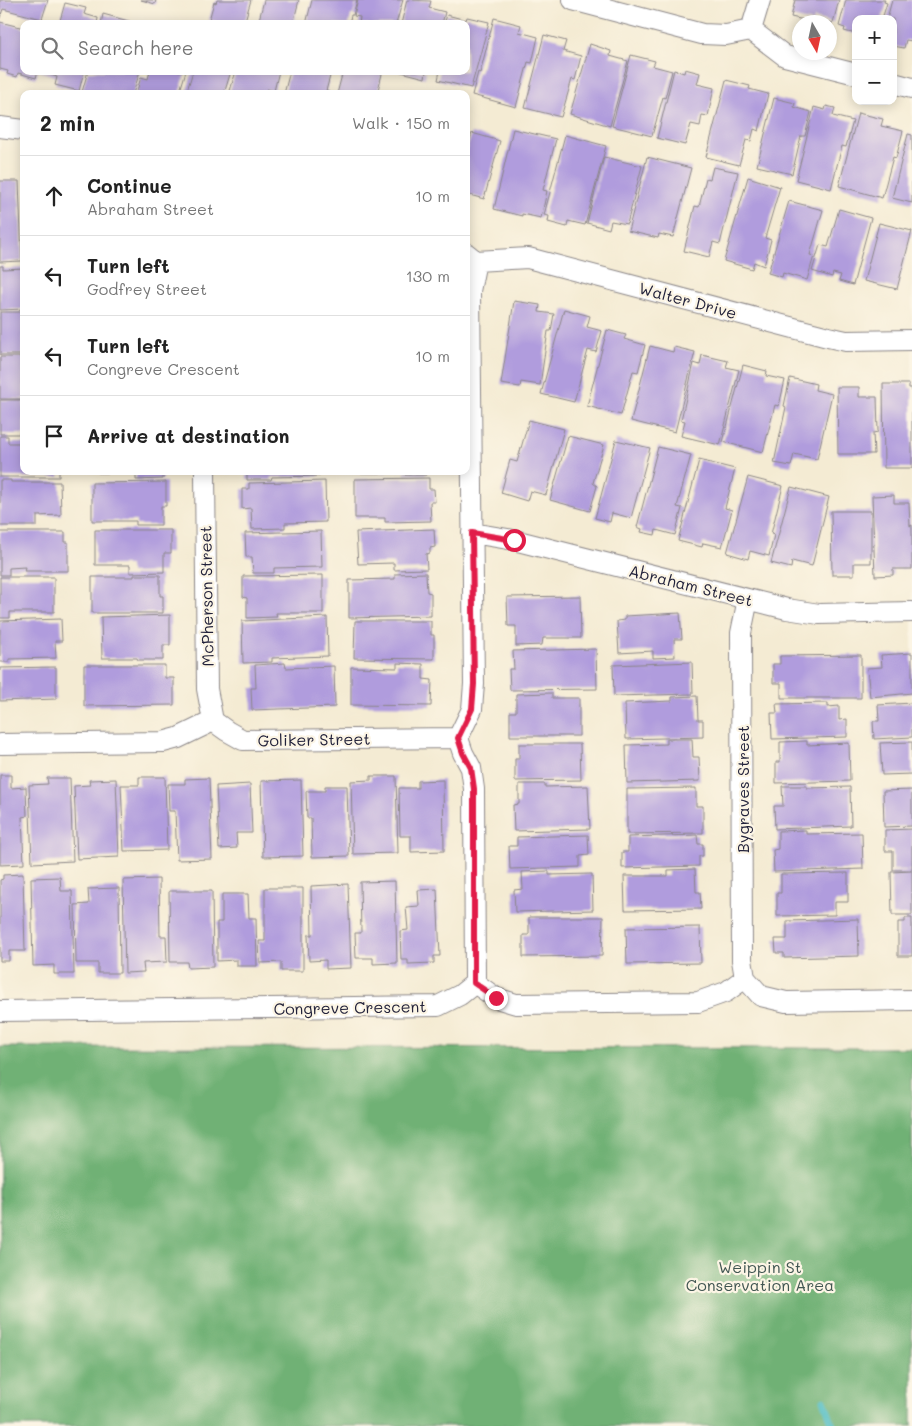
<!DOCTYPE html>
<html lang="en">
<head>
<meta charset="utf-8">
<style>
  body { margin:0; font-family:Mali,sans-serif; background:#f2f2f2; color:#222 }
  .controls { position:absolute; right:15px; top:15px; display:grid; overflow:hidden; border-radius:10px; box-shadow:0 2px 12px #0003 }
  .controls button { width:45px; height:45px; display:grid; place-items:center; padding:0; border:0; border-bottom:1px solid #e0e0e0; background:#fff; color:#222; font:25px sans-serif }
  .compass { position:absolute; left:792px; top:15px; width:45px; height:45px; border-radius:50%; background:#fff; box-shadow:0 2px 12px #0003; rotate:171deg }
  .stop { position:absolute; width:15px; height:15px; margin:-11px; border:4px solid #e11d48; border-radius:50%; background:#fff }
  .stop.end { background:#e11d48; border-color:#fff; box-shadow:0 1px 5px #0008 }
  .list { margin:0; padding:0; list-style:none }
  h2 { display:flex; justify-content:space-between; align-items:center; height:65px; margin:0; padding:0 20px; font-size:21px }
  h2 small { font-size:16px; font-weight:400; color:#767676 }
  .list li { display:grid; grid-template-columns:32px 1fr auto; gap:15px; align-items:center; box-sizing:border-box; height:80px; padding:0 20px; border-top:1px solid #e0e0e0 }
  .list b { display:block; font-size:19px; white-space:nowrap }
  .list p { margin:0; font-size:16px; white-space:nowrap; color:#767676 }
  .list em { font-size:16px; font-style:normal; color:#767676 }
  .icon { flex:none; width:28px; height:28px; fill:none; stroke:currentColor; stroke-width:2; stroke-linecap:round; stroke-linejoin:round }
  .map { position:relative; flex:none; width:912px; height:1426px; overflow:hidden }
  .search { position:absolute; background:#fff; box-shadow:0 2px 12px #0003; left:20px; top:20px; width:450px; height:55px; display:flex; align-items:center; gap:12px; box-sizing:border-box; padding:0 18px; border-radius:10px; color:#767676; font-size:19px }
  .panel { position:absolute; background:#fff; box-shadow:0 2px 12px #0003; left:20px; top:90px; width:450px; height:385px; border-radius:10px }
  .map>svg:first-child { display:block }
</style>
</head>
<body>
<div class="map">
<svg width="912" height="1426" viewBox="0 0 912 1426">
  <rect width="100%" height="100%" fill="#fcf5e5"/>
  <filter id="ink" filterUnits="userSpaceOnUse"><feTurbulence type="fractalNoise" baseFrequency=".02" numOctaves="2"/><feDisplacementMap in="SourceGraphic" scale="10" xChannelSelector="R" yChannelSelector="G"/><feConvolveMatrix kernelMatrix="1 2 1 2 8 2 1 2 1" color-interpolation-filters="sRGB"/></filter>
  <filter id="wash" filterUnits="userSpaceOnUse"><feTurbulence type="fractalNoise" baseFrequency=".0096" numOctaves="4" result="noise"/><feDisplacementMap in="SourceGraphic" scale="20" xChannelSelector="R" yChannelSelector="G"/><feGaussianBlur stdDeviation="1.12" result="paint"/><feColorMatrix in="noise" values="0 0 0 0 0 0 0 0 0 0 0 0 0 0 0 0 0 1.4 0 .05"/><feComposite in="paint" operator="in"/></filter>
  <g filter="url(#wash)">
    <rect width="100%" height="100%" fill="#f4ebd3"/>
    <path fill="#6fb174" stroke="#486a58" d="M0 1047 912 1048V1426H0Z"/>
    <g fill="none" stroke-linecap="round" stroke-linejoin="round">
      <path stroke="#4dbcc2" stroke-width="7" d="M824 1400 833 1426"/>
    </g>
    <g id="blocks">
      <path fill="#b09cdd" d="M0 0H48L42 19 3 9 0 18Z
        M141 0H156L155 4Z
        M217 0H251L244 24H225L209 20 214 2 216 3Z
        M264 0H299L293 24H258Z
        M312 0H357L353 15H351L349 24H306Z
        M358 0H403L396 24H359L360 17 354 16Z
        M407 0 431 1 429 8 445 12 442 24H401Z
        M795 0H839L833 23 814 18 813 22 791 17Z
        M846 0H885L884 2 887 3 882 19H856V34L844 31 845 28 839 26Z
        M892 0H912V41L906 40 904 48 893 46V19H887Z
        M65 3 86 8 84 14 98 18 97 24H59Z
        M103 14 136 23V24H101Z
        M447 15 466 20 467 17 489 22 471 88 438 80 440 71H466V24H444Z
        M494 18 521 25 519 32 538 37 532 63 528 62 516 107 472 95 478 72 480 73Z
        M0 22 24 28V71H38L36 78 18 73 17 77 7 74 8 71 0 69Z
        M544 35 566 41 563 51 581 56 575 80 572 79 561 117 525 108Z
        M590 44 611 51 610 56 628 61 610 126 570 114Z
        M631 55 655 61 653 66 672 71 665 98 663 97 652 136 612 126Z
        M685 69 700 73 697 84 714 88 708 116 702 115 700 126 691 124 685 145 657 138 674 70 684 73Z
        M39 71H84L79 91 55 85 57 77Z
        M88 71H140L133 94H88L82 92Z
        M150 71H186L179 94H136L141 77 148 79Z
        M193 71H231L224 94H186Z
        M236 71H279L274 91 267 89 266 94H229Z
        M290 71H312L330 76 326 91 329 92 328 94H284Z
        M343 71H371L382 74 377 94H337Z
        M398 71H426L425 78Z
        M726 80 750 86 749 89 768 94 759 131 754 129 751 141 746 140 739 165 706 157Z
        M774 98 795 103 794 107 811 112 805 136H801L792 174 757 166Z
        M826 106 835 108 833 116 853 121 846 147 842 146 831 189 796 180 814 107 825 110Z
        M858 113 883 119 881 126 903 131 896 158 893 157 882 198 839 186Z
        M513 129 556 139 543 190 547 191 541 218 522 214V216L494 209Z
        M472 133 500 141 484 199 466 194V152Z
        M908 134 912 135V203L892 198Z
        M565 135 606 146 585 225 568 221 567 227 548 222 549 216 544 215Z
        M604 157 642 166 627 224 611 221 609 229 587 223Z
        M647 157 691 168 673 237 659 234 658 238 628 231Z
        M713 167 738 172 720 244 713 242 709 257 684 251 695 206 699 207 706 178 710 179Z
        M748 177 780 187 765 238 771 240 764 266 754 262 752 269 724 261Z
        M0 181H19L22 261 0 262Z
        M789 201 823 210 810 255 814 256 807 280 783 273 782 277 768 273Z
        M839 209 871 218 853 285 839 281 841 275 833 273 832 277 812 271 820 245 828 247Z
        M879 223 912 231 897 289 864 281Z
        M0 266H3V269L24 268V309L0 310Z
        M514 301 540 305 539 312 554 314 551 331H548L540 385 521 382 520 387 501 384Z
        M564 309 590 316 587 327 602 331 596 352 588 350 574 402 541 394Z
        M0 312H24L22 355H0Z
        M607 330 626 335 624 339 645 345 638 372 633 371 621 415 587 406Z
        M650 346 673 352 674 347 695 352 675 432 631 421Z
        M702 355 728 361 726 367 739 370 720 445 681 436 685 421 681 420 694 363 700 365Z
        M0 357H24V399H0Z
        M743 365 767 371 766 376 785 380 779 406 775 405 763 452 723 442Z
        M790 378 816 384 815 390 832 394 817 459 794 454 791 466 774 463 786 407 784 406Z
        M883 384H909V388H912V468H884Z
        M837 387H859V397H877L878 432 873 433 874 454H838Z
        M0 400H24V434H0Z
        M529 420 564 429 546 495 530 491 527 501 501 493 510 460 517 462Z
        M0 436H8V443H24V471H59V477H0Z
        M568 436 604 445 593 483 597 486 590 511 550 500Z
        M616 440 650 448 631 518 612 513 610 522 595 518Z
        M658 447 691 455 677 507 682 508 675 535 656 530 655 535 641 532 642 529 637 527Z
        M699 460 735 469 725 508 732 510 722 547 703 543 702 547 678 541Z
        M98 471H122V473H98Z
        M136 471H163V479L136 480Z
        M247 471H319V476L272 477 271 480H247Z
        M356 471H387V473H356Z
        M405 471H426V475H405Z
        M748 477 783 486 771 534 774 535 769 556 750 551 748 559 727 553Z
        M429 478V489H434L435 502H430L431 521 385 522V518H355V479Z
        M0 480H11V482H60L61 515 37 516V526H0Z
        M325 481 326 522 285 523V528L252 529 251 508 242 509V489H249V483Z
        M166 482V506H161V525H136V521H92V483Z
        M791 487 829 497 812 566 792 561 791 568 771 563Z
        M894 495V503H909L910 526 912 525V569H893V575L875 576 872 496Z
        M831 511H871V563H854V575H832Z
        M434 529 435 547 430 548V553L426 554 427 569 394 570V563L358 564 356 532Z
        M95 530H171V553H164V572L130 573V565H95Z
        M321 531 322 567 274 568V573H253L252 557H246L245 533Z
        M0 532H65V542H68V571H24L25 567 9 568V575H0Z
        M426 573 427 592 431 593V616L349 618V580L395 579V574Z
        M134 575H160V596H163V613H92V577H134Z
        M323 575V613H276L277 617 247 618V598L243 597V576Z
        M0 577H54V612H10V618H0Z
        M580 596 581 638H543L542 645 516 646V626H508L507 597Z
        M680 613 682 639H674L675 657 653 658V651L619 653 617 621 625 620V616Z
        M170 615V645H163V660H138L137 658H102L101 617Z
        M327 617 328 656 272 658V662L243 663 242 621Z
        M61 619 62 641H55L56 658 9 659V662H0V621Z
        M355 621H431V635H434V659L354 658Z
        M596 649 597 689 510 690 509 669H514L513 651Z
        M912 653V693L870 697 867 668 882 667 881 655Z
        M861 655V698H781V683H773V664H780V656Z
        M692 662 693 694 614 696 613 665Z
        M285 663 286 668 334 666 335 707 252 710 251 688H256L255 665Z
        M397 663 423 664V679L432 680 431 706 351 705V667L397 668Z
        M84 665H165V678H174V705L84 706Z
        M56 667V699L0 701V668Z
        M552 693V698H579V736H510V712H516V694Z
        M697 696 698 720H703V737L626 739 625 703 672 701V697Z
        M828 703V707L839 706V720L847 719V737L772 739 771 713H777L776 704Z
        M912 703V737L874 739 873 721H879L878 705Z
        M667 739H692L693 757H699L700 781 627 783 626 745 667 744Z
        M807 741V745L849 743 850 781 776 783V762H780V742Z
        M912 742V774L882 775 880 743Z
        M519 744H580L581 780 515 781V759H519Z
        M0 775H11V788L26 787 27 816 22 817 24 864 0 865Z
        M371 776H396L398 853 353 854 351 781 371 780Z
        M139 777H165L167 850 124 851 121 785H139Z
        M47 778H70L73 861 32 863 29 785 48 784Z
        M209 778 212 859 177 860 175 811H169L168 784H185V779Z
        M116 779 119 857 77 859 74 786 90 785 89 780Z
        M301 780 303 856 263 857 261 781Z
        M443 780 444 851 411 852V836H400L399 788H418V781Z
        M250 784 252 833H236L237 848 219 849 216 786Z
        M519 784H545V787L588 786 590 829 514 831 513 805 519 804Z
        M325 786H347L349 856 312 857 311 818H307L306 791H325Z
        M782 786H807V788L850 787 851 826 775 829 774 806H783Z
        M696 788V806H703V833L627 834V789Z
        M912 790V826L884 827 883 791Z
        M912 829V870H893V851H885V830Z
        M806 830V834L862 833 863 869 774 872 773 850 778 849V831Z
        M588 835 589 855 580 856V867L510 869 509 846H517V837Z
        M697 835 698 844H703V856H699V866L622 868V852H628V837Z
        M695 869 696 892H700L701 909 625 910 624 876H668V870Z
        M549 871V875L592 874 593 910 515 912 514 890 523 889 522 872Z
        M912 871V915H892L891 872Z
        M848 873V902H835V915L777 916V893H781V874Z
        M23 874 25 951H9V961H0V880L3 879V875Z
        M60 877 61 891H72L74 974H54V965L33 966 31 878Z
        M159 879 160 936H166L167 962 143 963 144 972 125 973 123 880Z
        M395 881 397 963 373 964V958H356L355 933H361L360 882Z
        M348 884 351 968 326 969V960L309 961 308 935H312L311 886Z
        M119 888 120 973H98V963H76L75 905 89 904 88 889Z
        M265 888H303V971H281V962L260 963 259 941H265Z
        M437 889 440 956H434V963L408 964V960H401L400 931 408 930 406 907 419 906 418 890Z
        M169 891H212L213 967 188 968 187 962H170Z
        M222 894H248L249 918H256L257 966H237V960L217 961V922H222Z
        M529 917H603L602 956 523 957V935H529Z
        M905 918H912V956H898V922H905Z
        M858 919 859 956 784 958V953H776L775 939H787V921Z
        M700 927 701 963 627 964 626 928Z"/>
    </g>
  </g>
  <g filter="url(#ink)">
    <use href="#blocks" fill-opacity="0" stroke="#8b8687" stroke-width="1"/>
    <g fill="none" stroke-linecap="round" stroke-linejoin="round">
      <g stroke="#8b8687" stroke-width="22">
        <path id="minor" d="M573 0 702 34 726 35 751 30 785 56 856 74
          M751 30 760 0
          M893 83 912 88
          M0 127 24 130
          M466 253 476 261 528 258 828 337 846 341 912 340
          M205 471 207 689 213 721
          M472 533 514 540 787 609 819 614 912 612
          M0 744 163 742 178 738 213 721 227 731 243 740 458 738
          M745 978 742 960 741 633 748 599
          M475 983 474 789 471 768 463 753 458 738 472 709 474 684 470 291 476 261
          M0 1011 438 1006 460 995 475 983 496 998 516 1004 698 1002 726 992 745 978 761 996 786 1002 912 1000"/>
      </g>
      <use href="#minor" stroke="#fff" stroke-width="20"/>
    </g>
  </g>
  <g fill="none" stroke-linecap="round" stroke-linejoin="round" filter="url(#ink)">
    <path stroke="#e11d48" stroke-width="6" d="M496 998 474 983V789L471 768 463 753 458 738 472 709 474 684 472 533 514 540"/>
  </g>
  <g text-anchor="middle" dominant-baseline="central" stroke-width="4.5" stroke-linejoin="round" paint-order="stroke">
    <g font-size="16" fill="#22223b" stroke="#fcf5e5">
      <text transform="translate(688 300) rotate(15)">Walter Drive</text>
      <text transform="translate(691 585) rotate(14)">Abraham Street</text>
      <text transform="translate(206 596) rotate(-91)">McPherson Street</text>
      <text transform="translate(314 739) rotate(-1)">Goliker Street</text>
      <text transform="translate(742 789) rotate(-90)">Bygraves Street</text>
      <text transform="translate(350 1007) rotate(-1)">Congreve Crescent</text>
    </g>
    <g font-size="16" fill="#415652" stroke="#fcf5e5">
      <text x="760" y="1266">Weippin St<tspan x="760" dy="18">Conservation Area</tspan></text>
    </g>
  </g>
</svg>
<div class="controls">
<button>+</button>
<button>−</button>
</div>
<svg class="compass" viewBox="-18 -18 36 36"><path d="M0-13l5 13h-10z" fill="#e53935"/><path d="M0 13l5-13h-10z" fill="#767676"/></svg>
<div class="stop" style="left:514px;top:540px"></div>
<div class="stop end" style="left:496px;top:998px"></div>
<div class="search"><svg class="icon" aria-label="search" viewBox="0 0 24 24"><circle cx="10" cy="10" r="6"/><path d="M15 15l6 6"/></svg>Search here</div>
<section class="panel">
<h2>2 min<small>Walk · 150 m</small></h2>
<ul class="list">
<li><svg class="icon" aria-label="ahead" viewBox="0 0 24 24"><path d="M12 20V5M6 11l6-6 6 6"/></svg><div><b>Continue</b><p>Abraham Street</p></div><em>10 m</em></li>
<li><svg class="icon" aria-label="left" viewBox="0 0 24 24"><path d="M17 20v-9H6M10 6l-5 5 5 5"/></svg><div><b>Turn left</b><p>Godfrey Street</p></div><em>130 m</em></li>
<li><svg class="icon" aria-label="left" viewBox="0 0 24 24"><path d="M17 20v-9H6M10 6l-5 5 5 5"/></svg><div><b>Turn left</b><p>Congreve Crescent</p></div><em>10 m</em></li>
<li><svg class="icon" aria-label="arrive" viewBox="0 0 24 24"><path d="M6 21V4h12l-3 4 3 4H6"/></svg><div><b>Arrive at destination</b></div></li>
</ul>
</section>
</div>
</body>
</html>
